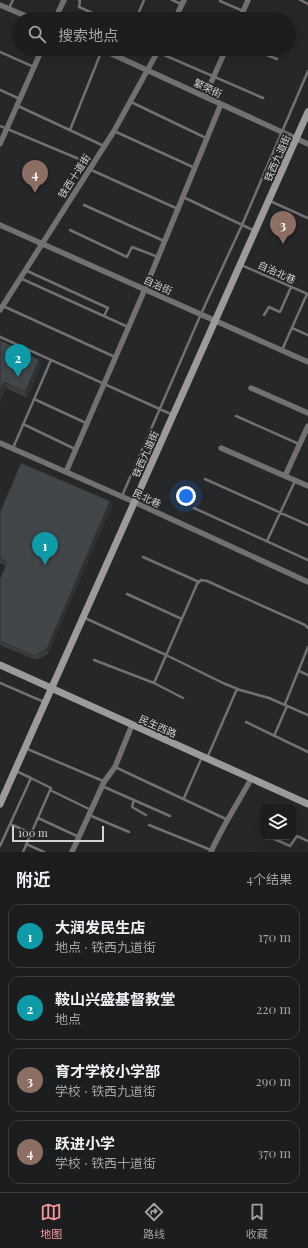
<!DOCTYPE html>
<html lang="zh">
<head>
<meta charset="utf-8">
<style>
  body { margin:0; font-family:"Playfair Display","Noto Sans SC",serif; background:#252628; color:#f1f3f6 }
  .controls { position:absolute; right:12px; bottom:12px; display:grid; overflow:hidden; border-radius:8px; box-shadow:0 4px 16px #0002 }
  .controls button { width:36px; height:36px; display:grid; place-items:center; padding:0; border:0; border-bottom:1px solid #3a3b3d; background:#1c1d1f; color:#f1f3f6; font:20px sans-serif }
  .scale { position:absolute; left:12px; bottom:10px; width:92px; box-sizing:border-box; padding-left:4px; border:2px solid #d2d3d4; border-top:0; font-size:11px; line-height:14px; white-space:nowrap; color:#d2d3d4; -webkit-text-stroke:3px #252729; paint-order:stroke }
  .you { position:absolute; left:186px; top:496px; width:14px; height:14px; margin:-10px; border:3px solid #fff; border-radius:50%; background:#1a73e8; box-shadow:0 0 0 6px #1a73e833 }
  .badge { display:grid; place-items:center; width:26px; height:26px; border-radius:50%; background:#f59b99; color:#fff; font-size:13px; font-weight:700 }
  .pin { position:absolute; translate:-50% -33px; filter:drop-shadow(0 1px 2px #0008) }
  .pin::after { content:''; position:absolute; top:21px; width:14px; height:12px; background:inherit; clip-path:polygon(0 0,100% 0,50% 100%) }
  .list { margin:0; padding:0; list-style:none }
  h2 { display:flex; justify-content:space-between; align-items:center; height:52px; margin:0; padding:0 16px; font-size:17px }
  h2 small { font-size:13px; font-weight:400; color:#a0a2a4 }
  .list li { display:grid; grid-template-columns:26px 1fr auto; gap:12px; align-items:center; box-sizing:border-box; height:64px; margin:0 8px 8px; padding:0 8px; border:1px solid #3a3b3d; border-radius:12px }
  .list b { display:block; font-size:15px; white-space:nowrap }
  .list p { margin:0; font-size:13px; white-space:nowrap; color:#a0a2a4 }
  .list em { font-size:13px; font-style:normal; color:#a0a2a4 }
  .icon { flex:none; width:22px; height:22px; fill:none; stroke:currentColor; stroke-width:2; stroke-linecap:round; stroke-linejoin:round }
  .map { position:relative; flex:none; width:308px; height:852px; overflow:hidden }
  .search { position:absolute; background:#1c1d1f; box-shadow:0 4px 16px #0002; left:12px; right:12px; top:12px; height:44px; display:flex; align-items:center; gap:10px; box-sizing:border-box; padding:0 14px; border-radius:22px; color:#a0a2a4; font-size:15px }
  .sheet { height:340px; background:#1c1d1f }
  nav { display:flex; justify-content:space-around; align-items:center; box-sizing:border-box; height:56px; border-top:1px solid #3a3b3d; background:#1c1d1f; font-size:11px; color:#a0a2a4 }
  nav a { display:grid; justify-items:center; gap:2px }
  nav .on { color:#f59b99 }
  .map>svg:first-child { display:block }
</style>
</head>
<body>
<div class="map">
<svg width="308" height="852" viewBox="0 0 308 852">
  <rect width="100%" height="100%" fill="#252729"/>
  <g fill="none" stroke-linecap="round" stroke-linejoin="round">
    <path stroke="#727070" stroke-width="2.5" d="M79 0 80 1 79 7 106 19
      M172 0 181 4
      M300 0 308 4
      M220 1 243 11
      M9 8 13 0
      M136 19 144 0
      M219 49 225 51
      M252 49 277 59
      M0 52 34 67
      M164 55 263 98
      M120 57 124 49
      M0 90 20 99
      M131 102 206 138
      M18 106 104 146
      M0 126 79 159
      M70 130 102 50
      M114 131 195 168
      M89 169 178 209
      M183 197 255 231
      M270 201 308 218
      M84 205 164 241
      M70 230 127 257 132 247 158 257
      M241 265 308 294
      M25 270 108 308 104 316
      M20 278 128 327
      M3 306 115 357
      M264 315 269 307 280 312 291 287
      M292 328 308 335
      M0 337 173 415
      M282 350 307 294
      M34 399 86 423
      M236 416 299 444
      M23 424 75 449
      M13 448 51 360
      M205 479 308 525
      M122 496 201 314 242 225 308 71
      M194 508 308 560
      M267 541 295 481
      M143 557 199 582
      M127 594 182 619
      M85 618 166 655 223 683 240 690 269 698 308 715
      M94 660 154 683 183 698
      M299 671 308 675
      M0 683 44 702
      M154 683 197 584 201 580 207 581 305 625 308 628
      M285 704 308 647
      M246 722 308 752
      M274 736 287 706
      M25 748 103 781
      M207 758 237 689
      M115 767 228 820
      M102 786 170 816
      M50 790 91 810
      M184 798 202 757
      M134 800 132 807 146 815
      M89 815 129 832
      M38 818 79 837
      M10 824 31 833
      M149 825 211 850
      M270 837 290 846 297 836 308 841
      M26 844 44 852
      M0 846 31 778 16 771
      M23 852 51 788 31 778"/>
    <path stroke="#727070" stroke-width="5.5" d="M0 5 33 19
      M55 19 64 0
      M175 19 184 0
      M240 19 248 0
      M101 49 308 144
      M205 96 226 49
      M0 144 42 49
      M0 225 308 362
      M0 310 114 131 159 49
      M251 388 308 413
      M0 443 132 501 308 582
      M221 448 308 486
      M66 472 145 289 221 104
      M285 476 308 426
      M72 852 104 782 115 767 132 725
      M211 852C222 827 238 803 251 779"/>
    <path stroke="#9c9a9a" stroke-width="7" d="M0 665 308 804
      M0 804 308 112"/>
  </g>
  <path fill="#3a3c3e" d="M0 340 39 360 41 366 27 398 6 388 0 402Z
    M110 501 112 505 48 654 36 660 0 645V579L6 566 0 563V512Z"/>
  <path fill="#2f3132" d="M39 360 41 366 27 398 25 392Z
    M4 382 6 388 0 402V392Z
    M110 501 112 505 48 654 47 649Z"/>
  <path fill="#434648" stroke="#2f3132" d="M0 340 39 360 25 392 4 382 0 392Z
    M21 463 110 501 47 649 34 656 0 641V579L7 562 0 559V512Z"/>
  <g text-anchor="middle" dominant-baseline="central" stroke-width="3.5" stroke-linejoin="round" paint-order="stroke">
    <g font-size="10" fill="#d2d3d4" stroke="#252729">
      <text transform="translate(208 88) rotate(25)">繁荣街</text>
      <text transform="translate(277 158) rotate(-66)">铁西九道街</text>
      <text transform="translate(74 176) rotate(-57)">铁西十道街</text>
      <text transform="translate(277 272) rotate(24)">自治北巷</text>
      <text transform="translate(158 285) rotate(24)">自治街</text>
      <text transform="translate(145 454) rotate(-66)">铁西九道街</text>
      <text transform="translate(147 498) rotate(25)">民北巷</text>
      <text transform="translate(158 726) rotate(24)">民生西路</text>
    </g>
  </g>
</svg>
<div class="controls">
<button><svg class="icon" aria-label="layers" viewBox="0 0 24 24"><path d="M12 4l9 5-9 5-9-5zM3 14l9 5 9-5"/></svg></button>
</div>
<div class="scale">100 m</div>
<div class="you"></div>
<div class="pin badge" style="left:45px;top:565px;background:#0f9aa8">1</div>
<div class="pin badge" style="left:18px;top:377px;background:#0f9aa8">2</div>
<div class="pin badge" style="left:283px;top:244px;background:#8d6e63">3</div>
<div class="pin badge" style="left:35px;top:193px;background:#8d6e63">4</div>
<div class="search"><svg class="icon" aria-label="search" viewBox="0 0 24 24"><circle cx="10" cy="10" r="6"/><path d="M15 15l6 6"/></svg>搜索地点</div>
</div>
<section class="sheet">
<h2>附近<small>4个结果</small></h2>
<ul class="list">
<li><span class="badge" style="background:#0f9aa8">1</span><div><b>大润发民生店</b><p>地点 · 铁西九道街</p></div><em>170 m</em></li>
<li><span class="badge" style="background:#0f9aa8">2</span><div><b>鞍山兴盛基督教堂</b><p>地点</p></div><em>220 m</em></li>
<li><span class="badge" style="background:#8d6e63">3</span><div><b>育才学校小学部</b><p>学校 · 铁西九道街</p></div><em>290 m</em></li>
<li><span class="badge" style="background:#8d6e63">4</span><div><b>跃进小学</b><p>学校 · 铁西十道街</p></div><em>370 m</em></li>
</ul>
</section>
<nav>
<a class="on"><svg class="icon" aria-label="map" viewBox="0 0 24 24"><path d="M3 6l6-2 6 2 6-2v14l-6 2-6-2-6 2zM9 4v14M15 6v14"/></svg>地图</a>
<a><svg class="icon" aria-label="directions" viewBox="0 0 24 24"><path d="M12 3l9 9-9 9-9-9zM9 14v-3h6M13 9l2 2-2 2"/></svg>路线</a>
<a><svg class="icon" aria-label="saved" viewBox="0 0 24 24"><path d="M7 4h10v16l-5-4-5 4z"/></svg>收藏</a>
</nav>
</body>
</html>
